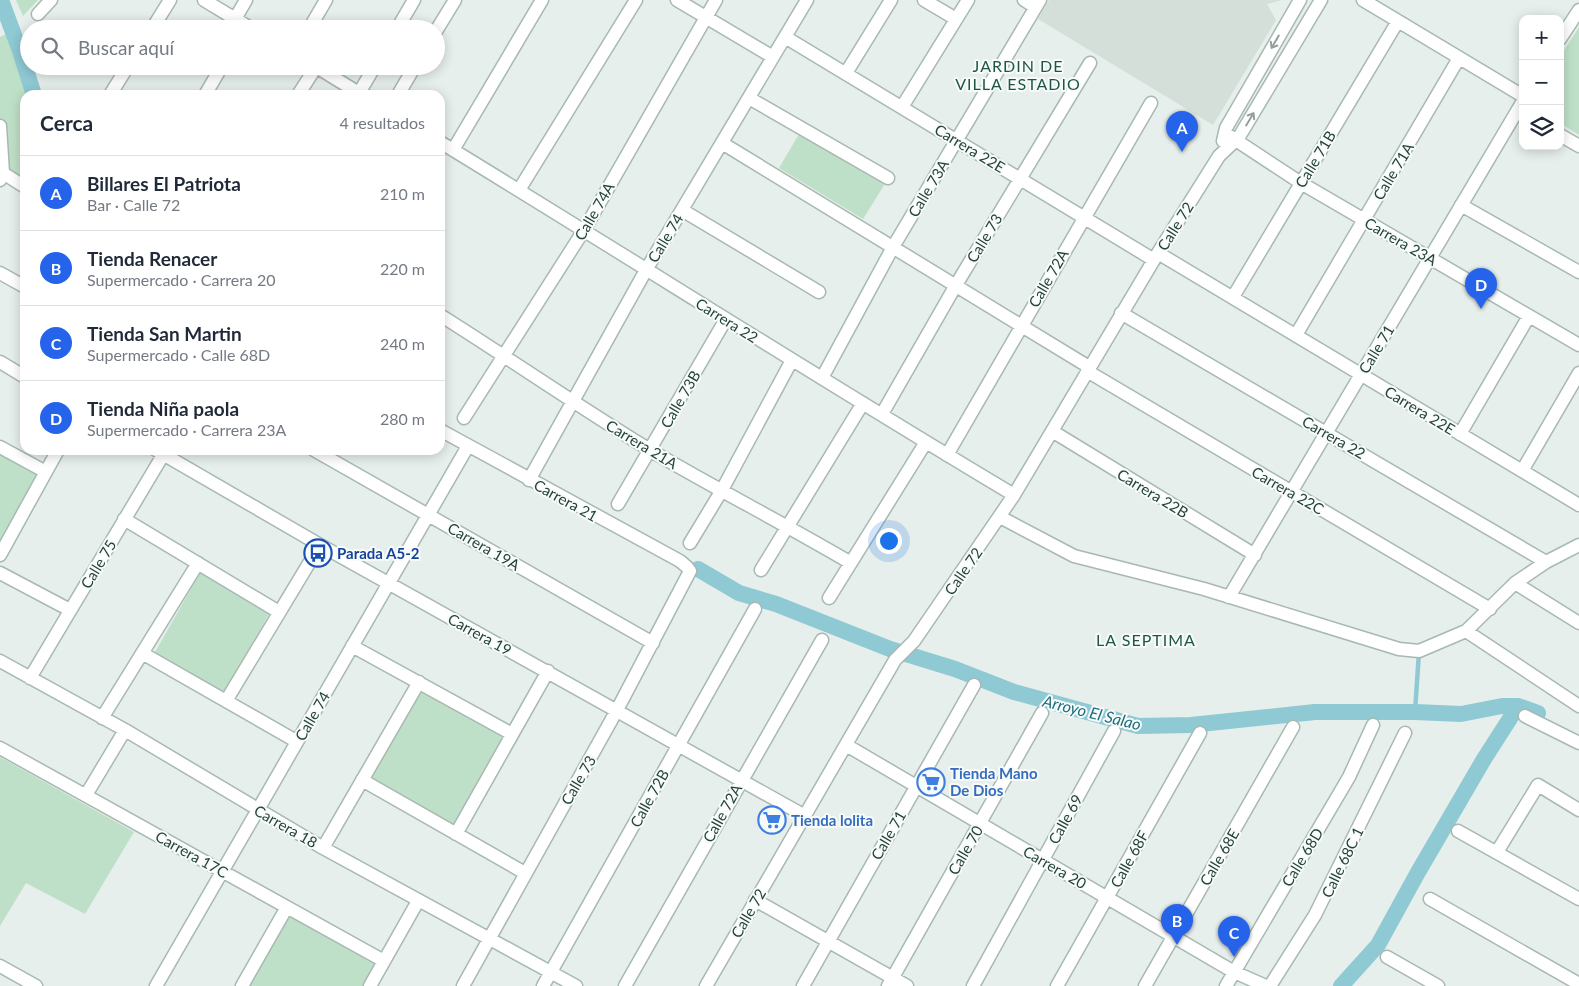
<!DOCTYPE html>
<html lang="es">
<head>
<meta charset="utf-8">
<style>
  body { margin:0; font-family:Lato,sans-serif; background:#f6f6f7; color:#1f2937 }
  .controls { position:absolute; right:15px; top:15px; display:grid; overflow:hidden; border-radius:10px; box-shadow:0 2px 12px #0003 }
  .controls button { width:45px; height:45px; display:grid; place-items:center; padding:0; border:0; border-bottom:1px solid #e0e1e3; background:#fff; color:#1f2937; font:25px sans-serif }
  .you { position:absolute; left:888px; top:540px; width:18px; height:18px; margin:-12px; border:4px solid #fff; border-radius:50%; background:#1a73e8; box-shadow:0 0 0 8px #1a73e833 }
  .badge { display:grid; place-items:center; width:32px; height:32px; border-radius:50%; background:#2563eb; color:#fff; font-size:16px; font-weight:700 }
  .pin { position:absolute; translate:-50% -41px; filter:drop-shadow(0 1px 2px #0008) }
  .pin::after { content:''; position:absolute; top:26px; width:18px; height:15px; background:inherit; clip-path:polygon(0 0,100% 0,50% 100%) }
  .list { margin:0; padding:0; list-style:none }
  h2 { display:flex; justify-content:space-between; align-items:center; height:65px; margin:0; padding:0 20px; font-size:21px }
  h2 small { font-size:16px; font-weight:400; color:#747a83 }
  .list li { display:grid; grid-template-columns:32px 1fr auto; gap:15px; align-items:center; box-sizing:border-box; height:75px; padding:0 20px; border-top:1px solid #e0e1e3 }
  .list b { display:block; font-size:19px; white-space:nowrap }
  .list p { margin:0; font-size:16px; white-space:nowrap; color:#747a83 }
  .list em { font-size:16px; font-style:normal; color:#747a83 }
  .icon { flex:none; width:28px; height:28px; fill:none; stroke:currentColor; stroke-width:2; stroke-linecap:round; stroke-linejoin:round }
  .map { position:relative; flex:none; width:1579px; height:986px; overflow:hidden }
  .search { position:absolute; background:#fff; box-shadow:0 2px 12px #0003; left:20px; top:20px; width:425px; height:55px; display:flex; align-items:center; gap:12px; box-sizing:border-box; padding:0 18px; border-radius:28px; color:#747a83; font-size:19px }
  .panel { position:absolute; background:#fff; box-shadow:0 2px 12px #0003; left:20px; top:90px; width:425px; height:365px; border-radius:15px }
  .map>svg:first-child { display:block }
</style>
</head>
<body>
<div class="map">
<svg width="1579" height="986" viewBox="0 0 1579 986">
  <rect width="100%" height="100%" fill="#e6efeb"/>
  <path fill="#d4dfda" d="M1049 0H1282L1267 4 1276 20 1213 125 1038 19Z"/>
  <path fill="#bfe0c8" d="M16 0H38L23 16Z
    M1579 27V135L1560 123V57Z
    M6 34 27 95H25V180L0 163V37Z
    M802 129 888 179 863 219 779 168Z
    M0 454 37 474 0 542Z
    M201 571 271 610 224 694 154 654Z
    M418 687 506 737 456 826 368 777Z
    M0 757 134 832 85 914 26 883 0 926Z
    M289 914 377 964 365 986H249Z"/>
  <g fill="none" stroke-linecap="round" stroke-linejoin="round">
    <path stroke="#8ec9d4" stroke-width="4.5" d="M1415 712 1419 652"/>
    <path stroke="#8ec9d4" stroke-width="16" d="M1 0 20 51 34 95
      M698 569 739 593 776 604 890 649 955 669 1014 692 1138 726 1191 725 1315 712H1415L1461 714 1502 706H1518L1538 713
      M1341 986 1378 945 1417 874 1484 759 1518 706"/>
    <g stroke="#a8b8b2" stroke-width="15">
      <path id="street" d="M204 0 252 29
        M677 0 773 57
        M924 0 956 19
        M1024 0 1035 7
        M1363 0 1523 96
        M38 14 51 0
        M235 19 246 0
        M152 29 170 0
        M309 29 326 0
        M397 29 414 0
        M436 31 455 0
        M785 37 1154 260
        M1560 39 1579 10
        M315 66 362 95
        M846 73 891 0
        M359 93 375 66
        M110 95 128 66
        M205 95 222 66
        M298 95 316 67
        M398 95 415 66
        M749 98 888 178
        M902 107 968 0
        M0 126 3 173 0 180
        M1225 133 1301 183 1579 345
        M1560 135 1579 146
        M1223 141 1226 128 1300 0
        M440 142C632 259 821 380 1014 495
        M722 143 1089 367
        M453 150 542 0
        M3 173 25 187
        M519 190 636 0
        M1461 205 1579 272
        M682 210 819 292
        M1158 253 1579 505
        M0 273 25 287
        M1233 297 1398 21
        M1121 313 1546 562
        M440 315C510 359 579 407 650 450 716 489 785 524 851 563
        M1296 335 1459 58
        M0 362 25 377
        M1087 371 1490 609
        M822 378 893 247 1040 0
        M882 414 956 285 1090 63
        M464 418 584 230 716 0
        M440 430 680 561 687 567 690 571 617 710 463 986
        M1052 431 1255 555
        M1460 434 1529 316
        M0 447 46 472
        M156 450 320 545 805 816
        M314 450 653 643
        M947 455 1151 103
        M1522 471 1579 373
        M529 480 646 270 807 0
        M618 504 726 319
        M1000 517 1074 556 1204 589 1399 649 1419 651 1466 631 1515 583 1546 562 1579 545
        M124 519 279 612
        M690 543 722 490 792 360
        M0 555 58 450
        M761 570 863 403
        M0 573 70 610
        M1515 583 1579 623
        M1229 597 1523 101
        M829 598 926 442
        M1466 631 1579 706
        M352 646 512 734
        M142 653 296 741
        M0 661 125 730 323 848 576 986
        M30 678 166 450
        M226 701 320 545
        M1525 716 1579 743
        M102 718 198 563
        M846 745 1234 972 1266 986
        M0 748 384 961
        M362 780 525 873
        M86 795 125 730
        M1458 831 1579 899
        M456 834 548 671
        M323 848 419 682
        M1497 852 1538 785 1579 810
        M1430 899 1579 984
        M755 900 907 986
        M1387 957 1438 986
        M0 966 36 986
        M156 986 468 446
        M242 986 287 907
        M370 986 418 901
        M543 986 755 609
        M625 986 822 640
        M706 986 895 660 914 641 1014 495 1158 253 1219 156 1239 137 1321 0
        M803 986 974 685
        M888 986 1042 713
        M973 986 1114 731
        M1057 986 1200 733
        M1145 986 1293 727
        M1226 986 1349 777 1373 725
        M1270 986 1315 915 1405 733"/>
    </g>
    <use href="#street" stroke="#fff" stroke-width="12"/>
  </g>
  <defs><path id="oneway-shaft" d="M-6 0H5M1.5-3L5.5 0L1.5 3" fill="none" stroke-width="1.6" stroke-linecap="round" stroke-linejoin="round" transform="scale(1.25)"/></defs>
  <g stroke="#92a09c">
    <use href="#oneway-shaft" transform="translate(1275 42) rotate(120)"/>
    <use href="#oneway-shaft" transform="translate(1250 119) rotate(-59)"/>
  </g>
  <defs>
    <g id="bus-ring" transform="scale(1.4375)"><circle r="9.5" fill="#f7fbf9" stroke="#1a4fb4" stroke-width="1.5"/><path d="M-5-6H5V4H4V6H2V4H-2V6H-4V4H-5ZM-3.5-4V0h7V-4ZM-3.5 1.2v1.5H-2V1.2ZM2 1.2v1.5H3.5V1.2Z" fill="#1a4fb4"/></g>
    <g id="supermarket-ring" transform="scale(1.4375)"><circle r="9.5" fill="#f7fbf9" stroke="#3f7fe0" stroke-width="1.5"/><path d="M-6-5.5h2.5l.6 2H6L4.5 2H-2.5L-4.4-4H-6ZM-1.5 3.2a1.3 1.3 0 1 0 .1 0ZM3 3.2a1.3 1.3 0 1 0 .1 0Z" fill="#3f7fe0"/></g>
  </defs>
  <g fill-rule="evenodd">
    <use href="#bus-ring" x="318" y="553"/>
    <use href="#supermarket-ring" x="931" y="782"/>
    <use href="#supermarket-ring" x="772" y="820"/>
  </g>
  <g text-anchor="middle" dominant-baseline="central" stroke-width="4" stroke-linejoin="round" paint-order="stroke">
    <g font-size="15" fill="#24423a" stroke="#f7fbf9">
      <text transform="translate(970 148) rotate(31)">Carrera 22E</text>
      <text transform="translate(1315 159) rotate(-59)">Calle 71B</text>
      <text transform="translate(1393 171) rotate(-59)">Calle 71A</text>
      <text transform="translate(928 188) rotate(-59)">Calle 73A</text>
      <text transform="translate(594 211) rotate(-60)">Calle 74A</text>
      <text transform="translate(1175 226) rotate(-58)">Calle 72</text>
      <text transform="translate(665 238) rotate(-59)">Calle 74</text>
      <text transform="translate(984 238) rotate(-59)">Calle 73</text>
      <text transform="translate(1401 241) rotate(30)">Carrera 23A</text>
      <text transform="translate(1048 278) rotate(-60)">Calle 72A</text>
      <text transform="translate(727 320) rotate(32)">Carrera 22</text>
      <text transform="translate(1376 349) rotate(-59)">Calle 71</text>
      <text transform="translate(680 399) rotate(-60)">Calle 73B</text>
      <text transform="translate(1420 410) rotate(31)">Carrera 22E</text>
      <text transform="translate(1334 437) rotate(30)">Carrera 22</text>
      <text transform="translate(642 444) rotate(31)">Carrera 21A</text>
      <text transform="translate(1288 490) rotate(30)">Carrera 22C</text>
      <text transform="translate(1153 493) rotate(31)">Carrera 22B</text>
      <text transform="translate(566 500) rotate(29)">Carrera 21</text>
      <text transform="translate(484 546) rotate(30)">Carrera 19A</text>
      <text transform="translate(98 564) rotate(-59)">Calle 75</text>
      <text transform="translate(963 571) rotate(-55)">Calle 72</text>
      <text transform="translate(480 634) rotate(29)">Carrera 19</text>
      <text transform="translate(312 716) rotate(-60)">Calle 74</text>
      <text transform="translate(578 780) rotate(-60)">Calle 73</text>
      <text transform="translate(649 798) rotate(-61)">Calle 72B</text>
      <text transform="translate(722 813) rotate(-61)">Calle 72A</text>
      <text transform="translate(1065 819) rotate(-61)">Calle 69</text>
      <text transform="translate(286 826) rotate(30)">Carrera 18</text>
      <text transform="translate(888 835) rotate(-60)">Calle 71</text>
      <text transform="translate(965 850) rotate(-60)">Calle 70</text>
      <text transform="translate(192 854) rotate(29)">Carrera 17C</text>
      <text transform="translate(1219 857) rotate(-60)">Calle 68E</text>
      <text transform="translate(1302 857) rotate(-59)">Calle 68D</text>
      <text transform="translate(1129 859) rotate(-61)">Calle 68F</text>
      <text transform="translate(1342 862) rotate(-64)">Calle 68C 1</text>
      <text transform="translate(1055 867) rotate(30)">Carrera 20</text>
      <text transform="translate(748 913) rotate(-60)">Calle 72</text>
    </g>
    <g font-size="15" font-weight="bold" fill="#164399" stroke="#f7fbf9" text-anchor="start">
      <text x="337" y="553">Parada A5-2</text>
    </g>
    <g font-size="15" font-weight="bold" fill="#366cbe" stroke="#f7fbf9" text-anchor="start">
      <text x="950" y="773">Tienda Mano<tspan x="950" dy="17">De Dios</tspan></text>
      <text x="791" y="820">Tienda lolita</text>
    </g>
    <g font-size="16" letter-spacing="1" fill="#1f5548" stroke="#f7fbf9">
      <text x="1018" y="65">JARDIN DE<tspan x="1018" dy="18">VILLA ESTADIO</tspan></text>
      <text x="1146" y="639">LA SEPTIMA</text>
    </g>
    <g font-size="16" font-style="italic" fill="#1c6f80" stroke="#f7fbf9">
      <text transform="translate(1092 712) rotate(14)">Arroyo El Salao</text>
    </g>
  </g>
</svg>
<div class="controls">
<button>+</button>
<button>−</button>
<button><svg class="icon" aria-label="layers" viewBox="0 0 24 24"><path d="M12 4l9 5-9 5-9-5zM3 14l9 5 9-5"/></svg></button>
</div>
<div class="you"></div>
<div class="pin badge" style="left:1182px;top:152px">A</div>
<div class="pin badge" style="left:1177px;top:945px">B</div>
<div class="pin badge" style="left:1234px;top:957px">C</div>
<div class="pin badge" style="left:1481px;top:309px">D</div>
<div class="search"><svg class="icon" aria-label="search" viewBox="0 0 24 24"><circle cx="10" cy="10" r="6"/><path d="M15 15l6 6"/></svg>Buscar aquí</div>
<section class="panel">
<h2>Cerca<small>4 resultados</small></h2>
<ul class="list">
<li><span class="badge">A</span><div><b>Billares El Patriota</b><p>Bar · Calle 72</p></div><em>210 m</em></li>
<li><span class="badge">B</span><div><b>Tienda Renacer</b><p>Supermercado · Carrera 20</p></div><em>220 m</em></li>
<li><span class="badge">C</span><div><b>Tienda San Martin</b><p>Supermercado · Calle 68D</p></div><em>240 m</em></li>
<li><span class="badge">D</span><div><b>Tienda Niña paola</b><p>Supermercado · Carrera 23A</p></div><em>280 m</em></li>
</ul>
</section>
</div>
</body>
</html>
